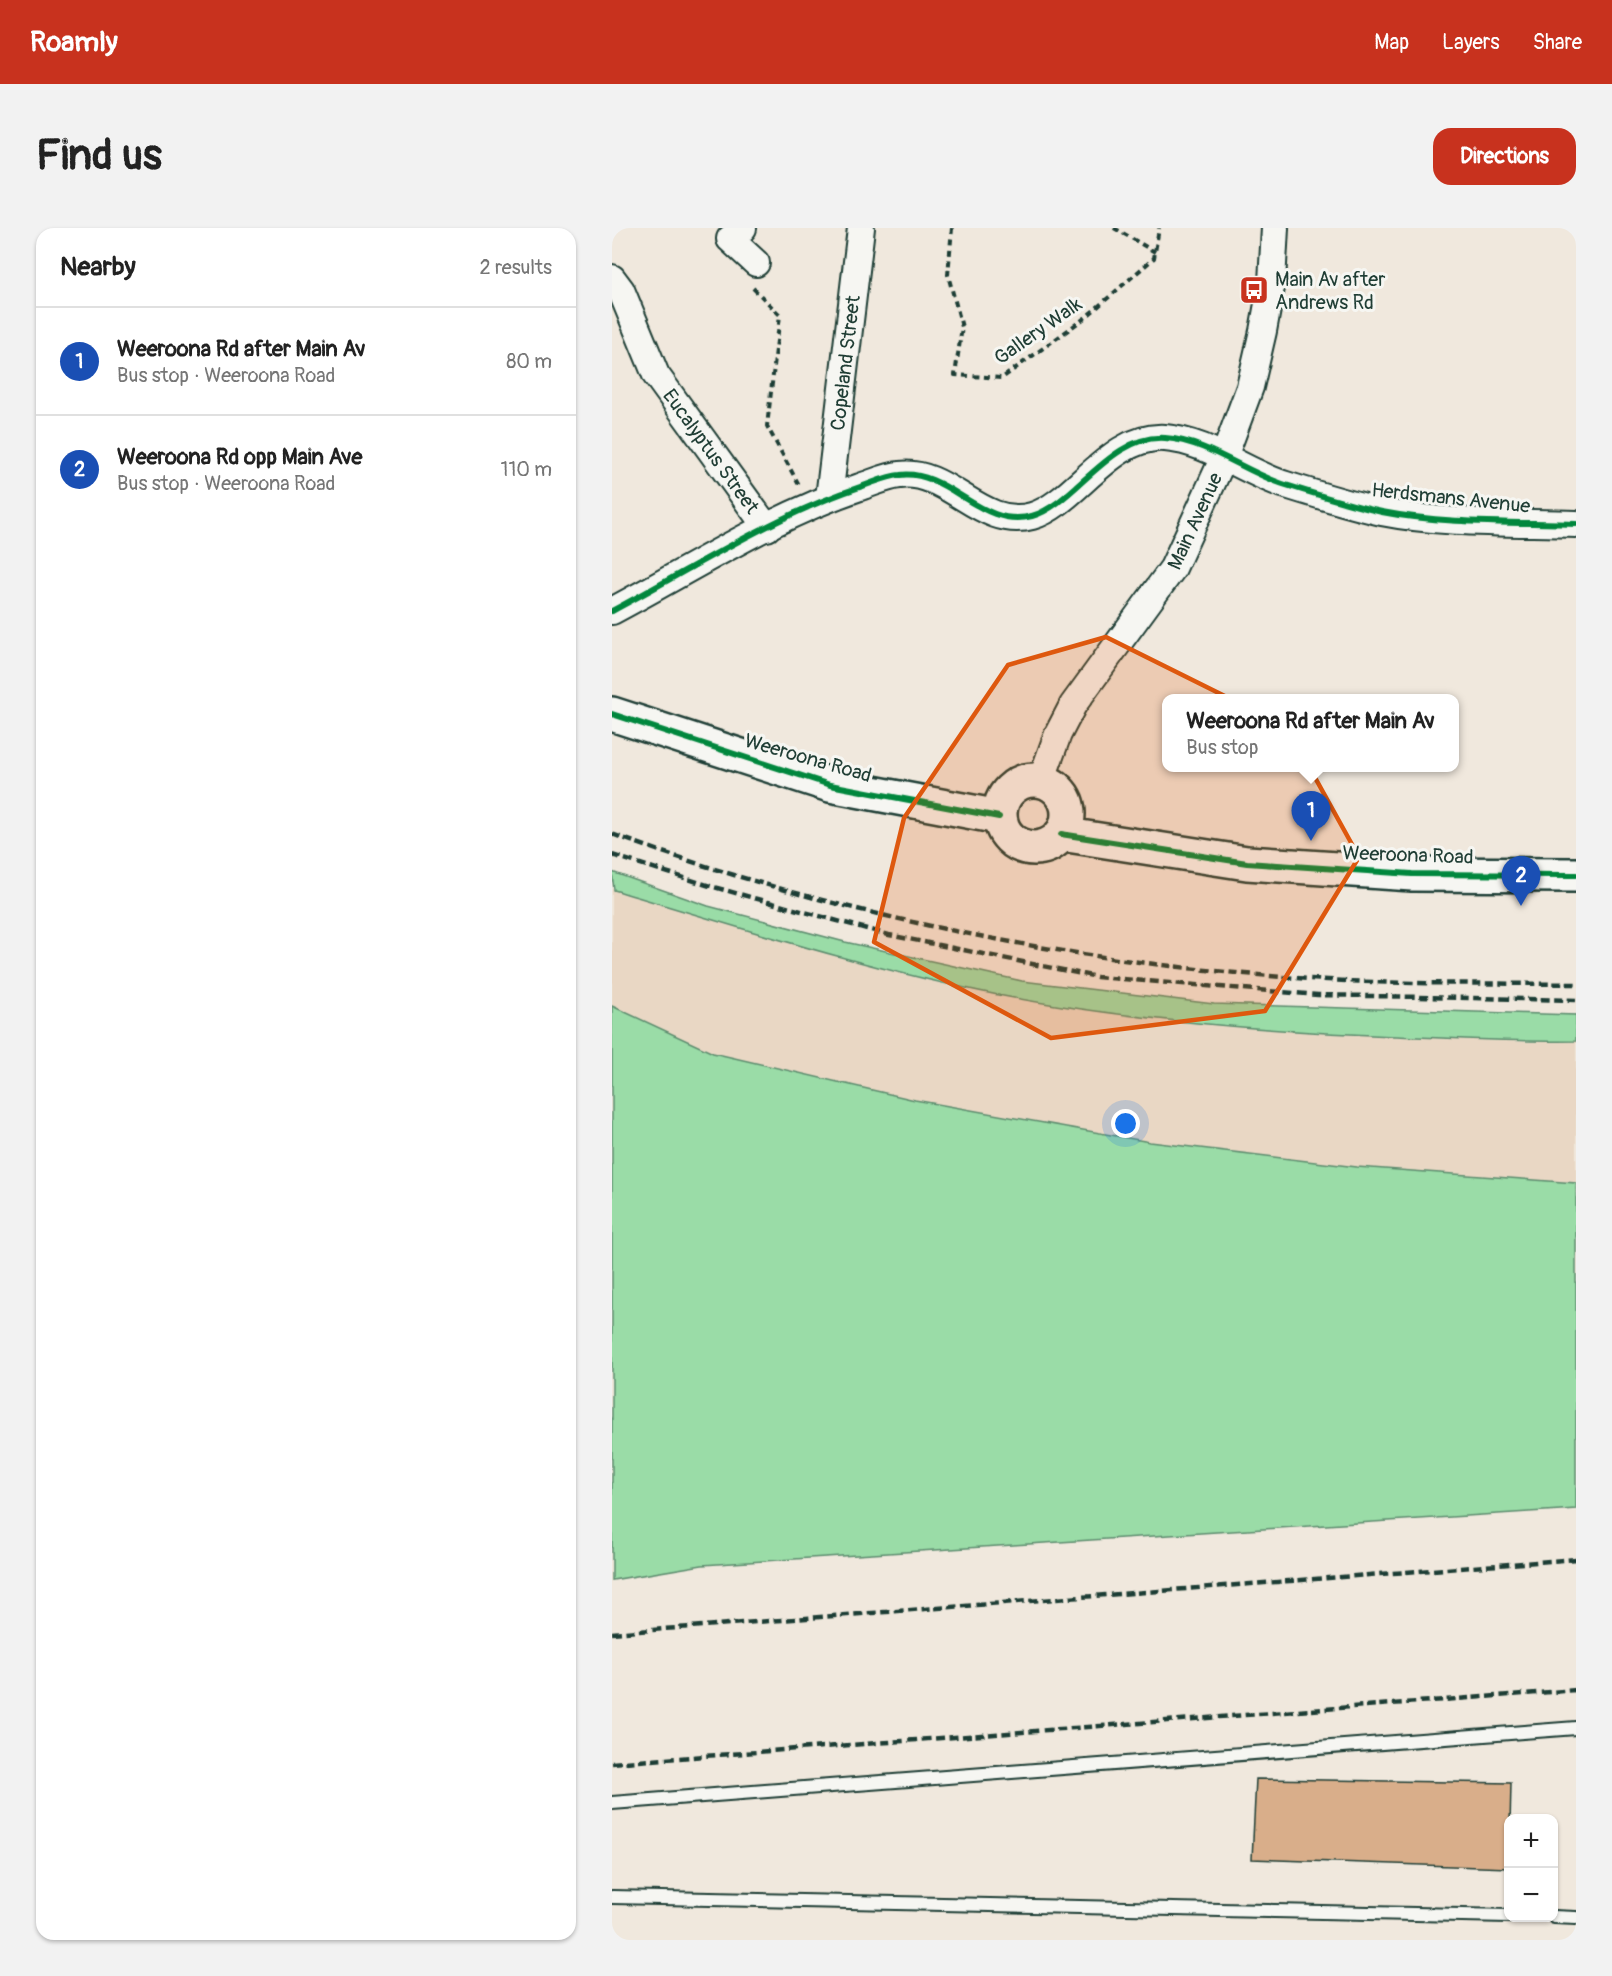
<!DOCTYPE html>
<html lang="en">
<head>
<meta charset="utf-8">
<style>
  body { margin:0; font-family:Pangolin,sans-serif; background:#f2f2f2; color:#222 }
  .controls { position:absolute; right:18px; bottom:18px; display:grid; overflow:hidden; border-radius:12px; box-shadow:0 2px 4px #0004 }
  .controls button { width:54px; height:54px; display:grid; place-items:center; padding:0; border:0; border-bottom:2px solid #e0e0e0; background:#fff; color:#222; font:30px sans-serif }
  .you { position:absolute; left:514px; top:896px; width:21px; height:21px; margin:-15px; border:4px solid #fff; border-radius:50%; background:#1a73e8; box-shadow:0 0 0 9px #1a73e833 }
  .badge { display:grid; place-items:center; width:39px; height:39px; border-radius:50%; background:#c8321e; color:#fff; font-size:20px; font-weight:700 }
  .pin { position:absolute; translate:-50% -50px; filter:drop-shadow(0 2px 3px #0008) }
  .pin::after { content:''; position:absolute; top:32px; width:21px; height:18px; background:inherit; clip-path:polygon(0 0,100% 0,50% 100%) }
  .popup { position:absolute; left:550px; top:466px; width:297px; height:78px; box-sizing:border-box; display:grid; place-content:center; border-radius:12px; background:#fff; filter:drop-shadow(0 2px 4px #0005); font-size:20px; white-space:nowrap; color:#767676 }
  .popup b { font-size:22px; color:#222 }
  .popup::after { content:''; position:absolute; left:50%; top:100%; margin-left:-12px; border:12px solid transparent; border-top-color:#fff }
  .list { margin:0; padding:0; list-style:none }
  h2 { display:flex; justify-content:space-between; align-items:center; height:78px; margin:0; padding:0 24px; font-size:26px }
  h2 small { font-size:20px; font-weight:400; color:#767676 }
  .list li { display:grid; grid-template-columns:39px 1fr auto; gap:18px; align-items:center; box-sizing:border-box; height:108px; padding:0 24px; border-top:2px solid #e0e0e0 }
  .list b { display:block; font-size:22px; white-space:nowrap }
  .list p { margin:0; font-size:20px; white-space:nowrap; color:#767676 }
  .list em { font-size:20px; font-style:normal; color:#767676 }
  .map { position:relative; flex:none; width:964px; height:1712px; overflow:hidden; border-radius:18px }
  header { display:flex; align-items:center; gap:36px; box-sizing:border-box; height:84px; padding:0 30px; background:#c8321e; color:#fff }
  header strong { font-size:28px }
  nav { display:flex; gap:33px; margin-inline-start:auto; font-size:21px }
  .intro { display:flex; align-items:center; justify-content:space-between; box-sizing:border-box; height:144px; padding:0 36px }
  h1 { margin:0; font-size:42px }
  .button { padding:15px 27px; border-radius:18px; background:#c8321e; color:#fff; font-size:21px; font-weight:700 }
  main { display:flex; gap:36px; padding:0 36px }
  aside { flex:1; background:#fff; border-radius:18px; box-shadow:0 2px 4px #0004 }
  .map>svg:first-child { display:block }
</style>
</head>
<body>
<header>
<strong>Roamly</strong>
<nav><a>Map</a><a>Layers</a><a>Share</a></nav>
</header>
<div class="intro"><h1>Find us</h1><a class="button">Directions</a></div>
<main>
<aside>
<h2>Nearby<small>2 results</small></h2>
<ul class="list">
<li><span class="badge" style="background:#1a4fb4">1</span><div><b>Weeroona Rd after Main Av</b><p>Bus stop · Weeroona Road</p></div><em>80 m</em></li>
<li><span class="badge" style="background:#1a4fb4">2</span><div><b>Weeroona Rd opp Main Ave</b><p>Bus stop · Weeroona Road</p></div><em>110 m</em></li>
</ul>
</aside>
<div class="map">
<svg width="964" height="1712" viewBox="0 0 964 1712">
  <rect width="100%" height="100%" fill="#f0e8dd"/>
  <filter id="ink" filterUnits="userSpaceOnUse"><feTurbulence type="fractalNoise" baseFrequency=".0167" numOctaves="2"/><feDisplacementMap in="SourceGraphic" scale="12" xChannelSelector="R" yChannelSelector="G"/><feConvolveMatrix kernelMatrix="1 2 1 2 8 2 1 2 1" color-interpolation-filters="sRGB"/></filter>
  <g filter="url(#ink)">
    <path fill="#e9d7c4" d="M0 661 235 730 387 767 558 792 711 805 920 814 964 813V955L745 939 538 914 303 872 101 825 0 778Z"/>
    <path fill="#9adca7" stroke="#5c8c6e" stroke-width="1.5" d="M0 644 96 678 233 714 410 753 602 776 964 787V813C903 814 843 811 782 808 650 803 516 792 386 767 256 741 129 700 2 662Z
      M0 778 101 825 303 872 538 914 745 939 964 955V1281L90 1337 0 1352Z"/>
    <path fill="#d9ae8a" stroke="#1f3d34" stroke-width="1.5" d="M644 1551 899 1555 897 1640 640 1631Z"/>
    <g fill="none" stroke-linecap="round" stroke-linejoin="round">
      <g stroke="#1f3d34" stroke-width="16">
        <path id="service" d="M0 1575 964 1500
          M0 1669 897 1688
          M942 1689 964 1690"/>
      </g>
      <g stroke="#1f3d34" stroke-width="30">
        <g id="minor">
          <path d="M131 0 118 11 144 35"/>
          <path id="s1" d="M0 50 9 62 44 147 155 300"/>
          <path id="s2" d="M217 270 249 0"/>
          <path d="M0 383C81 340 161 288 248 259 261 255 275 248 288 247 337 241 369 302 420 288 463 276 498 206 553 210 596 213 634 245 674 257 706 267 738 277 770 284 830 296 903 294 964 296"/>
          <path id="s3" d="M429 553 446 506 461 477 561 340 612 229 638 159 651 103 660 54 663 0"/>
        </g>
      </g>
      <g stroke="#1f3d34" stroke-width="38">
        <path id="secondary" d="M0 486 218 557 387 589
          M388 586a34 34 0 1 1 68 0a34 34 0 1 1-68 0Z
          M449 606 635 635 800 646 964 647"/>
      </g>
      <path stroke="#1f3d34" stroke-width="4" stroke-dasharray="6 4.5" stroke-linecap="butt" d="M340 0 336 47 350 99 343 147 390 150 474 89 542 30 547 0
        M502 0 543 24
        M141 60 168 87 155 198 187 257"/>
      <use href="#service" stroke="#f6f6f2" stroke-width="12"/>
      <use href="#minor" stroke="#f6f6f2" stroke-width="26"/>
      <use href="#secondary" stroke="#f6f6f2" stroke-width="33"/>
      <path stroke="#1f3d34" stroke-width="4.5" stroke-dasharray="9 4.5" stroke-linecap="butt" d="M0 606C223 688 461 735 698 751 786 757 876 755 964 756
        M0 627 98 658 277 707 485 749 706 767 964 772
        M0 1405 964 1331
        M0 1535 964 1462"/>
      <g stroke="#f6f6f2" stroke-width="10">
        <path id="cycleway" d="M0 383C81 340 161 288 248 259 261 255 275 248 288 247 337 241 369 302 420 288 463 276 498 206 553 210 596 213 634 245 674 257 706 267 738 277 770 284 830 296 903 294 964 296
          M0 486 218 557 387 589
          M449 606 635 635 800 646 964 647"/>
      </g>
      <use href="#cycleway" stroke="#00873e" stroke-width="6"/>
    </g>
  </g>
  <path fill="#de580e" fill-opacity="0.2" stroke="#de580e" stroke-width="4.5" stroke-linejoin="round" d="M494 409 675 499 747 629 653 783 439 810 262 714 292 590 396 437Z"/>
  <defs>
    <g id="bus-square" transform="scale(1.5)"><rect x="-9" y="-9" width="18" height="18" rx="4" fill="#c8321e" stroke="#f6f6f2"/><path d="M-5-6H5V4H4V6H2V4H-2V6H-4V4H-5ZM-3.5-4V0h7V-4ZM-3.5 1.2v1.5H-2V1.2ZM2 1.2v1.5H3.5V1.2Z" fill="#fff"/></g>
  </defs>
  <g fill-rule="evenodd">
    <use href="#bus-square" x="642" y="62"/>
  </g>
  <g text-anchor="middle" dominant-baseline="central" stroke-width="6" stroke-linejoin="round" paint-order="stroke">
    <g font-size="20" fill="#1f3d34" stroke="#f6f6f2" text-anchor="start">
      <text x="663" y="51">Main Av after<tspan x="663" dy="23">Andrews Rd</tspan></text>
    </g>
    <g font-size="20" fill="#1f3d34" stroke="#f6f6f2">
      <text transform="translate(426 103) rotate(-35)">Gallery Walk</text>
      <text stroke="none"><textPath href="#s2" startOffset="136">Copeland Street</textPath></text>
      <text stroke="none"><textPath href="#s1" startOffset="201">Eucalyptus Street</textPath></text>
      <text transform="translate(839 270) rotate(6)">Herdsmans Avenue</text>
      <text stroke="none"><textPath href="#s3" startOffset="304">Main Avenue</textPath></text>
      <text transform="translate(196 530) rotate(16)">Weeroona Road</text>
      <text transform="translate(796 627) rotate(2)">Weeroona Road</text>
    </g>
  </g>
</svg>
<div class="controls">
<button>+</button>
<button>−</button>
</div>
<div class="you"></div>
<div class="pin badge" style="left:699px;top:613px;background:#1a4fb4">1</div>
<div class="popup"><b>Weeroona Rd after Main Av</b>Bus stop</div>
<div class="pin badge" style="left:909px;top:678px;background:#1a4fb4">2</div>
</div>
</main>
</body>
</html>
